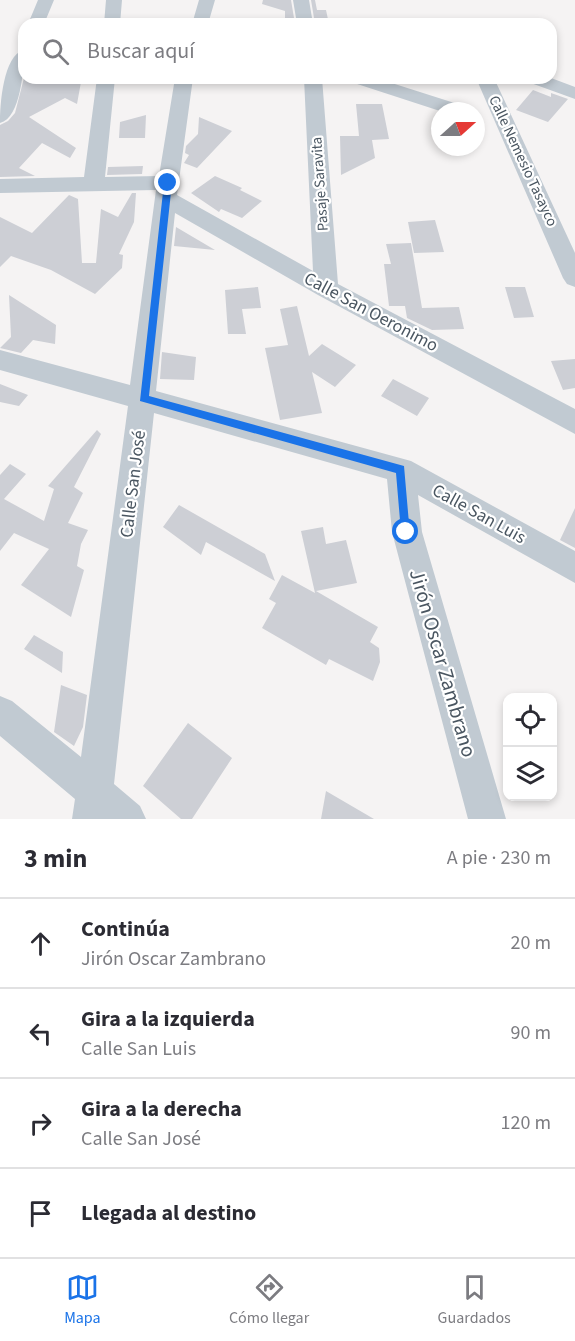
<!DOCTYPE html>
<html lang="es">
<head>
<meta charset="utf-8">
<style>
  body { margin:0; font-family:"Source Sans 3",sans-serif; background:#f7f7f7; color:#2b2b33 }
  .controls { position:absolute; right:18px; bottom:18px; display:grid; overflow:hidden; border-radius:12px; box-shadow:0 3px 9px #0003 }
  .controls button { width:54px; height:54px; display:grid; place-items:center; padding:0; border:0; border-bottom:2px solid #e1e1e2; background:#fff; color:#2b2b33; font:30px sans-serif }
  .compass { position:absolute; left:431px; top:102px; width:54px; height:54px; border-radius:50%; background:#fff; box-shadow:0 3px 9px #0003; rotate:69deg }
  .stop { position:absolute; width:18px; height:18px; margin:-14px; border:4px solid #1a73e8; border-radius:50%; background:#fff }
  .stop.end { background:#1a73e8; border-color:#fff; box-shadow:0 2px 6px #0008 }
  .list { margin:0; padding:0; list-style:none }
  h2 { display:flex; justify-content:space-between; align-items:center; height:78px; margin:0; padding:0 24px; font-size:26px }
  h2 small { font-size:20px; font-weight:400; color:#7c7c81 }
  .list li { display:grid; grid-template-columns:39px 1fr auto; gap:18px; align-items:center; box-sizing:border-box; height:90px; padding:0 24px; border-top:2px solid #e1e1e2 }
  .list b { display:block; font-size:22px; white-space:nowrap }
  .list p { margin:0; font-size:20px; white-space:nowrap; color:#7c7c81 }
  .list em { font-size:20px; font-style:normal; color:#7c7c81 }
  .icon { flex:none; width:33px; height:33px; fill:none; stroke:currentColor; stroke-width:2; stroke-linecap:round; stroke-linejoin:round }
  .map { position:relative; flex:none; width:575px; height:819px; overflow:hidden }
  .search { position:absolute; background:#fff; box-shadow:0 3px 9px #0003; left:18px; right:18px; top:18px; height:66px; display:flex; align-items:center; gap:15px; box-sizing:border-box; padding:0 21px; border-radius:18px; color:#7c7c81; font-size:22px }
  .sheet { height:438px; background:#fff }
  nav { display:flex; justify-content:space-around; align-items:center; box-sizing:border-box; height:84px; border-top:2px solid #e1e1e2; background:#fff; font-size:16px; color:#7c7c81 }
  nav a { display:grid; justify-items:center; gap:3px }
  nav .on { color:#1a73e8 }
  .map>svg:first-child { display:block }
</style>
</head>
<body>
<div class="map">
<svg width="575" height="819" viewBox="0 0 575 819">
  <rect width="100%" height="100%" fill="#f5f3f3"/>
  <path fill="#cdcfd5" d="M263 0H291L295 24H285V11L262 4Z
    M311 0H315L317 10H326L329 24H315Z
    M24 78H74L81 82 77 104 65 98 29 117 76 148 70 158 42 143 19 168 35 176 0 177V125L8 121 15 113Z
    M533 90 551 97V93L568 99 548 122 516 110Z
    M356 104H382L389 139 372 140 375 158 341 175 340 136H359Z
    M146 115 145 138H119L120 122Z
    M199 117 232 131 197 168 184 163 189 155 185 153 186 146 198 134Z
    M143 166 142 174 107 175 108 167Z
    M215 176 242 188 240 190 262 201 242 218 221 209 219 212 191 193Z
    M132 193H136L134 222 119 254 123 255 122 268 95 294 51 270 11 256 0 267V217L32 233 69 195 78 199 82 263H96L101 209 118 217Z
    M435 220 444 252 414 253 408 222Z
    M176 227 215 250 174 246Z
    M411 243 422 308 459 307 464 329 432 330 407 318 405 306H389L384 264H391L386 244Z
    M258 287 261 308 242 309 246 334H228L225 290Z
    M505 287H525L534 317 514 318Z
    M9 295 56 325 55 344 33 340 21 353 0 348 11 337Z
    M297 306 309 356 322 344 356 365 335 387 312 372 322 413 280 420 265 348 288 345 280 309Z
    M162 352 196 357 194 380 160 379Z
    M575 359V388L563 390 551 361Z
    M393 379 429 398 417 416 381 396Z
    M0 384 28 395 19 406 0 402Z
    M97 430 101 434 74 487 83 493 68 523 88 530 81 544 77 566 84 570 71 617 21 585 49 549 14 533 0 551V475L10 464 26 474 4 499 44 521 54 489 48 486Z
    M179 505 265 554 275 581 206 542 201 555 163 527Z
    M575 508V548L560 540Z
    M323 527 326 544 346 540 357 583 316 591 378 627 370 642 379 648 380 662 373 681 329 659 326 665 262 628 276 603 269 599 282 575 315 593 301 531Z
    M34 635 63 652 62 673 24 649Z
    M61 685 87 695 83 727 74 746 54 732Z
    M188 723 232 758 192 819H181L143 786Z
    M326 791 374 819H321Z"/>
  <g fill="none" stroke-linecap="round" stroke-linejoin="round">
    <path fill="#c1cad2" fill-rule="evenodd" d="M38 0H54L44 24H28Z
      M106 0H122L120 24H104Z
      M199 0H215L208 24H192Z
      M293 0H309L313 24H297Z
      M24 50C24 68 21 118 0 123 0 105 3 55 24 50Z
      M97 78H115L105 177 159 176 175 78H193L177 195 313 271 304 78H322L338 284 575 409V434L318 295 175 213 156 391 411 461 575 551V583L418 495 422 532 506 819H468L392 532 387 479 154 413 114 784 140 806 146 819H72L75 799 0 736V696L12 701 81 757 128 406 0 370V350L130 385 156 190 0 193V179L84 177Z
      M348 78H376L467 107 470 111H440L351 82Z
      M476 78H494L575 253V287L567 284 563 278Z
      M525 78H551L575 87V99L528 82Z"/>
  </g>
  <path fill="#1a73e8" d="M168 180 172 183 149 396 404 466 410 535H403L401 532 396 473 140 401 164 183Z"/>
  <g text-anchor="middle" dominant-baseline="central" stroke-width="4.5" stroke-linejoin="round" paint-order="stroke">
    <g font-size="15" fill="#4a5661" stroke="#fff">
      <text transform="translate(523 161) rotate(65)">Calle Nemesio Tasayco</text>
      <text transform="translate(320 184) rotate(-94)">Pasaje Saravita</text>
    </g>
    <g font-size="18" fill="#4a5661" stroke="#fff">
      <text transform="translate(371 312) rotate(28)">Calle San Oeronimo</text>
      <text transform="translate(133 484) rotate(-83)">Calle San José</text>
      <text transform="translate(479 514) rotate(29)">Calle San Luis</text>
    </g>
    <g font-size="21" fill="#4a5661" stroke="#fff">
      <text transform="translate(443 663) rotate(74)">Jirón Oscar Zambrano</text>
    </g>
  </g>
</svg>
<div class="controls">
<button><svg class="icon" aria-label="locate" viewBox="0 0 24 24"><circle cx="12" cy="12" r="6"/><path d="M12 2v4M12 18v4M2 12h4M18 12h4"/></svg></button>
<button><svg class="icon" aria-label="layers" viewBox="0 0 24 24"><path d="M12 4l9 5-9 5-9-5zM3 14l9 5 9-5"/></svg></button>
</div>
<svg class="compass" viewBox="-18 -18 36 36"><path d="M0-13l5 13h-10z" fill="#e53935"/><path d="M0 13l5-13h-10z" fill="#7c7c81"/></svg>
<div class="stop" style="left:406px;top:532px"></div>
<div class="stop end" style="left:168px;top:183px"></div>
<div class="search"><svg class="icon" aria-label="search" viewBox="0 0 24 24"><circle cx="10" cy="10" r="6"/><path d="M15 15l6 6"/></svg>Buscar aquí</div>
</div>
<section class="sheet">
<h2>3 min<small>A pie · 230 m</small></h2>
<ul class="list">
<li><svg class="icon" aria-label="ahead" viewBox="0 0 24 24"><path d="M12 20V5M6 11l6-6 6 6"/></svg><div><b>Continúa</b><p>Jirón Oscar Zambrano</p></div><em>20 m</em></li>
<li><svg class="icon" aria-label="left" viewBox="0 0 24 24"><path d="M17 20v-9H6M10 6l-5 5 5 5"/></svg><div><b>Gira a la izquierda</b><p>Calle San Luis</p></div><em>90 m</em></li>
<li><svg class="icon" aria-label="right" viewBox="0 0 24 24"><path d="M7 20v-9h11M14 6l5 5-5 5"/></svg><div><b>Gira a la derecha</b><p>Calle San José</p></div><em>120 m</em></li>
<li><svg class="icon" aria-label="arrive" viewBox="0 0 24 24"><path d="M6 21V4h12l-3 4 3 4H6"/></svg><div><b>Llegada al destino</b></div></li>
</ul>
</section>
<nav>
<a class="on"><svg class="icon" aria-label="map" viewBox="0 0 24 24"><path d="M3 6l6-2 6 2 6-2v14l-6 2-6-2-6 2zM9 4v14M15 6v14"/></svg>Mapa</a>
<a><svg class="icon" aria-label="directions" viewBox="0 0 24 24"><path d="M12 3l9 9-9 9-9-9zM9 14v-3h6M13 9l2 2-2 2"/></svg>Cómo llegar</a>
<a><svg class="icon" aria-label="saved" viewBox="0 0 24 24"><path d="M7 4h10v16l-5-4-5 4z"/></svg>Guardados</a>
</nav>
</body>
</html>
